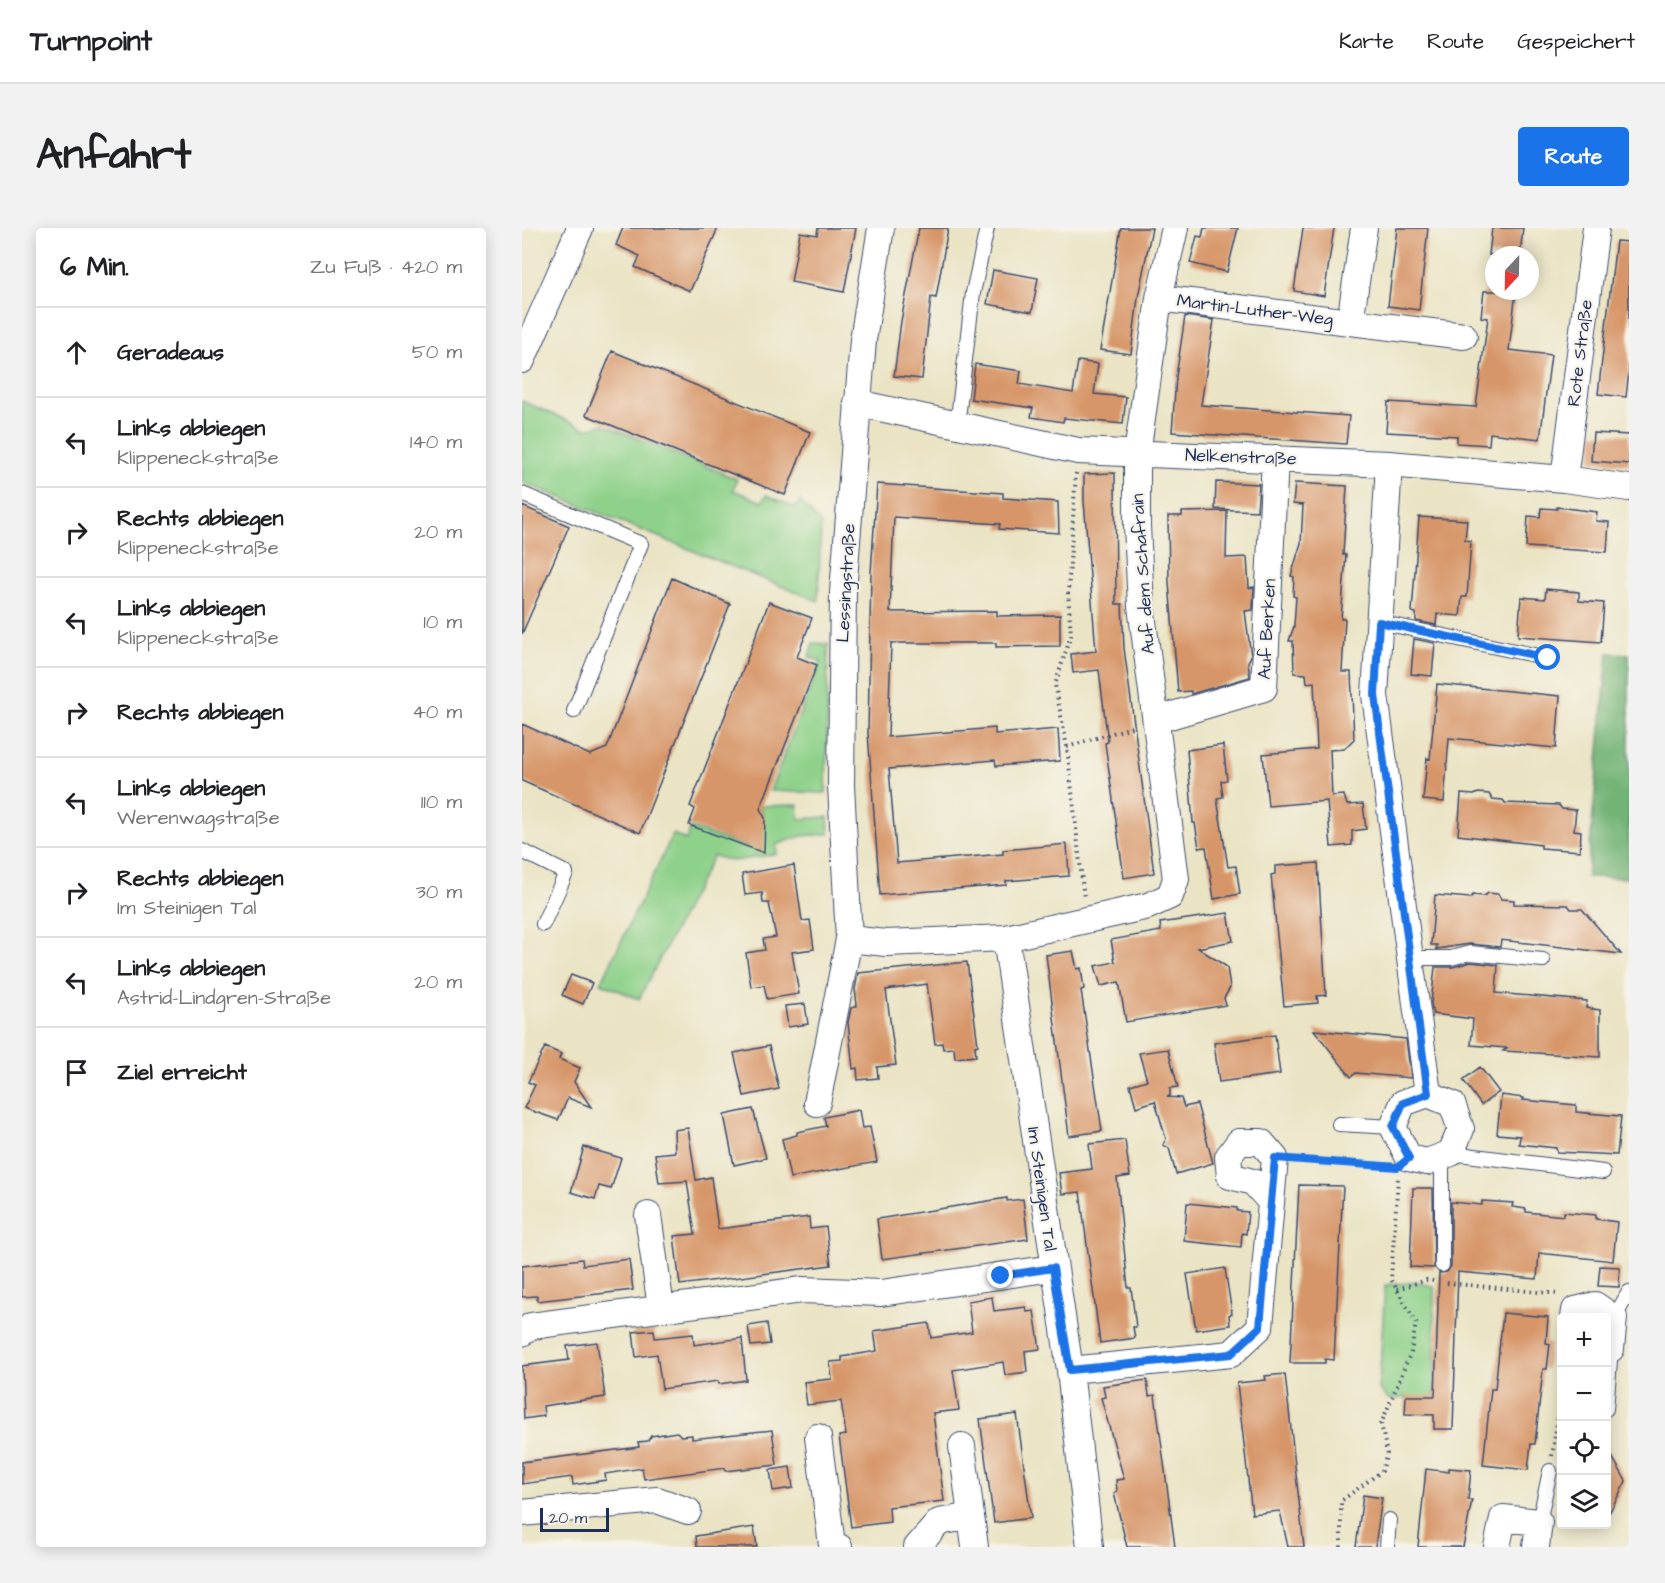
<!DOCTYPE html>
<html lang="de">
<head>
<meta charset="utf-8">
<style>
  body { margin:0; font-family:"Architects Daughter",sans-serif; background:#f2f2f2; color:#202124 }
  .controls { position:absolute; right:18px; bottom:18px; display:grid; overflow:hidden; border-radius:6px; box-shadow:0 3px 15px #0003 }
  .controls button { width:54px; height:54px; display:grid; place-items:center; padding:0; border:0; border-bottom:2px solid #e0e0e0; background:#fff; color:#202124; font:30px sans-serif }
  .compass { position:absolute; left:963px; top:18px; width:54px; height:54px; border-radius:50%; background:#fff; box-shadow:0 3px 15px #0003; rotate:202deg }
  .scale { position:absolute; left:18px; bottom:15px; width:69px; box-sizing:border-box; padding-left:6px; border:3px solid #1b2f5e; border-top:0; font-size:16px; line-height:21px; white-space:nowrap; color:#1b2f5e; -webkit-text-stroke:4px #f7f3e8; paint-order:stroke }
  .stop { position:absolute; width:18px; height:18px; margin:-14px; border:4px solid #1a73e8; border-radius:50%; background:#fff }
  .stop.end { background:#1a73e8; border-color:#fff; box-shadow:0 2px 6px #0008 }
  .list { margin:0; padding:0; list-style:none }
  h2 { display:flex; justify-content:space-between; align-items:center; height:78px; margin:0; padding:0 24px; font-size:26px }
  h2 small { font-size:20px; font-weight:400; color:#757577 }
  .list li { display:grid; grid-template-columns:39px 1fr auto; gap:18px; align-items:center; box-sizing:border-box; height:90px; padding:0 24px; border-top:2px solid #e0e0e0 }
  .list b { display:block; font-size:22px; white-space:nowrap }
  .list p { margin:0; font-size:20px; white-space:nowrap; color:#757577 }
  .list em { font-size:20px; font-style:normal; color:#757577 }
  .icon { flex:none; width:33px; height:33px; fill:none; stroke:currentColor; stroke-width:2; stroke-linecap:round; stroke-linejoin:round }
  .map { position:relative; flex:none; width:1107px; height:1319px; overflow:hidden; border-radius:6px }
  header { display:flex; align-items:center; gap:36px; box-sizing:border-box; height:84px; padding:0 30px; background:#fff; border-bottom:2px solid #e0e0e0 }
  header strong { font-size:28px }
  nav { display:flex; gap:33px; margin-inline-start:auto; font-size:21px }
  .intro { display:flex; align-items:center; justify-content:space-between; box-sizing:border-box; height:144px; padding:0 36px }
  h1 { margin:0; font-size:42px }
  .button { padding:15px 27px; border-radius:6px; background:#1a73e8; color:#fff; font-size:21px; font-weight:700 }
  main { display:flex; gap:36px; padding:0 36px }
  aside { flex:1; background:#fff; border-radius:6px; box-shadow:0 3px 15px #0003 }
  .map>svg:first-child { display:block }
</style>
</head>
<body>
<header>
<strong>Turnpoint</strong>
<nav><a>Karte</a><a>Route</a><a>Gespeichert</a></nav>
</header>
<div class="intro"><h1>Anfahrt</h1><a class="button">Route</a></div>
<main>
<aside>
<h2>6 Min.<small>Zu Fuß · 420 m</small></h2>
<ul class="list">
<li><svg class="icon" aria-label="ahead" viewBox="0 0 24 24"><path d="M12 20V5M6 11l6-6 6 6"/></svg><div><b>Geradeaus</b></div><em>50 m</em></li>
<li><svg class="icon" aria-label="left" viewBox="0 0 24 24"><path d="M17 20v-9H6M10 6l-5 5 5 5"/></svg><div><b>Links abbiegen</b><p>Klippeneckstraße</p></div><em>140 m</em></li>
<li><svg class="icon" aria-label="right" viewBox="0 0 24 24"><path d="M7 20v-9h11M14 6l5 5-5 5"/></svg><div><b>Rechts abbiegen</b><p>Klippeneckstraße</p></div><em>20 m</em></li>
<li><svg class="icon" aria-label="left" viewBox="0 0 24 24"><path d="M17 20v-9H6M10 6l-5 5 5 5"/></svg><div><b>Links abbiegen</b><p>Klippeneckstraße</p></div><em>10 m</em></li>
<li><svg class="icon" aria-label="right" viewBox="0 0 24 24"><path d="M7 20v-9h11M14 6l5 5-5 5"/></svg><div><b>Rechts abbiegen</b></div><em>40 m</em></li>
<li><svg class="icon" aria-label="left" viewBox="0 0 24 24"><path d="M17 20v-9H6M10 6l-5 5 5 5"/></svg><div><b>Links abbiegen</b><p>Werenwagstraße</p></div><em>110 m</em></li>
<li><svg class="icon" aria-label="right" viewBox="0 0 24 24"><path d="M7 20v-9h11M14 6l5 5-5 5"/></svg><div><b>Rechts abbiegen</b><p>Im Steinigen Tal</p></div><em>30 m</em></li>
<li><svg class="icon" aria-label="left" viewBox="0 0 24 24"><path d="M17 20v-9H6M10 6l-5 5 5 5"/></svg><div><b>Links abbiegen</b><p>Astrid-Lindgren-Straße</p></div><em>20 m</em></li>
<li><svg class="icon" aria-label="arrive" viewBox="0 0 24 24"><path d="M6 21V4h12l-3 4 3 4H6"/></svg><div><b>Ziel erreicht</b></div></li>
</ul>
</aside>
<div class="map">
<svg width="1107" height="1319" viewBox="0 0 1107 1319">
  <rect width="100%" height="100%" fill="#f7f3e8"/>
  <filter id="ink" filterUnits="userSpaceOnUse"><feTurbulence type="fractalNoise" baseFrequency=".0167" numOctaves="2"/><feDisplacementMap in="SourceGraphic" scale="12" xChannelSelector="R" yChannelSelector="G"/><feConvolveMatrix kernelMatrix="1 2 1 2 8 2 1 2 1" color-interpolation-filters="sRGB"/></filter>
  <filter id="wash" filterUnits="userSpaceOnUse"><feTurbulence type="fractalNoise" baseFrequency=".008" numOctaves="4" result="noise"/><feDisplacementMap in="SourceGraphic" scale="24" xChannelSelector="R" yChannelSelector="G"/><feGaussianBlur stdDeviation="1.35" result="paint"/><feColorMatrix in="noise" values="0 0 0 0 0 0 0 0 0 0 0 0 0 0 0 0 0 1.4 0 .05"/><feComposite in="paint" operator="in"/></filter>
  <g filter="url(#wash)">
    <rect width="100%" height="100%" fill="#eae4c5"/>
    <path fill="#8ed18a" stroke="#548074" stroke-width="1.5" d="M0 173 65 201 81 196 215 251 211 262 240 274 244 267 274 280 278 273 299 296 296 373 0 254Z
      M291 415 306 416 304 565 248 563 299 433 287 429Z
      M276 577 277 591 306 589 307 606 279 608 254 617 255 626 211 633 191 628 117 771 79 755 151 606 164 612 169 600 224 619C242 608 248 597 237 578Z
      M896 1054 912 1059 913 1168 866 1171 857 1161 863 1057Z"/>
    <path fill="#72b376" stroke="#46716a" stroke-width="1.5" d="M1086 425 1107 426V650L1065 649Z"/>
    <g id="blocks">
      <path fill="#d79669" d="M101 0H196L168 63 113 39 118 28 94 17Z
        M296 0H334L322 64 269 54 278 4 295 7Z
        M397 0H426L414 70 409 69 400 151 372 148 379 93Z
        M599 0H630L616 69 609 126 578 122Z
        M682 0H716L705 44 668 35 675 8 680 9Z
        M781 0H812L802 68 772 63Z
        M875 0H906L897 82 866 78Z
        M970 0H1001L998 27H967Z
        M1094 13 1107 14V143L1104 169 1076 166Z
        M471 42 516 50 510 84 465 76Z
        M962 63H994L987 122 1029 127 1018 211 968 205 967 217 935 215V208L864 204 866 174 954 179 966 90 959 89Z
        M663 88 692 92 679 177 827 188 824 216 650 204 654 149Z
        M90 123 288 204 263 267 64 187Z
        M556 133 576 136 572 166 604 169 601 196 542 190 541 194 509 189 511 180 449 171 453 136 499 143 497 156 551 165Z
        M1071 205 1107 207V236L1069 233Z
        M593 245 594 376H600L602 420 632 645 602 650 583 515 586 514 577 442 551 445 549 426 574 423 562 273V246Z
        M694 254 737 256 735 283 693 281Z
        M773 255 825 258 821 327H824L819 391H823L820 444H829L832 511 822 521 808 522 810 568 822 567 825 577 841 576 844 601 830 603V617L809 619 805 573 746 578 741 526 795 521 792 454 785 455 784 446 772 445 771 413H767L772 398 774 369 771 368 772 349 769 348 779 315 781 277 771 276Z
        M355 256 481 265V270L536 274 537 305 477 301 478 296 372 289 368 384 475 383V388L538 387V418L474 419V415H369L366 509 473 500V506L536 501 538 533 474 538 473 532 367 541 375 635 481 626V622L545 616 547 648 484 653V657L358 667 346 505 349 344Z
        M0 278 47 298 0 406Z
        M1035 279 1075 284 1074 293 1087 294 1085 324 1004 319 1006 288 1018 289 1019 280 1035 281Z
        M705 283 704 330 725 329 727 360 732 359 731 382 723 383 729 428 726 434 728 449 669 466V463L656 464 647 355 646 288H660V284Z
        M897 289 945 292 943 312 949 313 945 369H940L938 388 915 386 914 397 894 393V385L890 384Z
        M150 350 208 376 118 605 0 553V496L68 527 85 520Z
        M1024 361 1057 364V373L1082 375 1079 414 996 408 999 369 1023 371Z
        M247 374 290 390 275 429 295 437 238 581 243 590 242 625 167 597 173 581 168 578Z
        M892 411 913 415 910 448 889 446Z
        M915 456 1038 468 1034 520 927 510 922 574 901 572 905 530 908 531Z
        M701 517 705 552 699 553 701 569 695 570 706 639 714 638 718 666 692 671 684 619 677 620 673 595H671L665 522Z
        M956 565 967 566 970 571 981 572 983 575 1037 577 1040 581 1054 582 1052 602 1059 603 1058 623 1019 620V617L936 607 939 566 952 567Z
        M796 635 804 767 795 768 796 775 762 778 749 647 753 646V638Z
        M272 637 280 693 288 692 292 721 270 724 277 766 245 771 242 757 229 759 224 725 243 722 241 711 254 709 247 675H241L240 665 223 667 220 646Z
        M966 665 976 666 979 671 992 672V676L1046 677 1049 681H1060L1099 726 979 712 978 719 948 716 914 721 915 717H909L913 667 948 670 951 667 962 668Z
        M706 685 711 713 676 720 705 739 708 760 702 770 704 777 604 794 597 754 579 758 573 738 593 734 589 712 639 703 638 695Z
        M551 723 555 741 559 740 562 761 559 762 580 903 547 908 524 727Z
        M445 734 456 817 453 818 454 828 433 830 432 820 421 821 420 815 413 816 405 756 364 762 374 837 355 839 356 850 336 852 335 840 331 841 326 794 329 780 335 778 333 761 336 745Z
        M949 734 976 737 974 765 1065 773 1064 780 1078 782V829L981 823 985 820 949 817 951 791 911 786 909 775 913 739H931Z
        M49 747 70 755 61 776 40 767Z
        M283 776 286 796 266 799 263 778Z
        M792 802 884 811 889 850 834 845 829 849Z
        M753 807 758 846 697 854 692 815Z
        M247 818 257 861 222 868 212 825Z
        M23 819 39 826 37 831 58 840 52 854 69 879 46 870 36 892 2 880 13 857 6 854Z
        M646 821 656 859 648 860V868L645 869 659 870 662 879 675 876 691 935 654 946 647 920 641 917 644 911 633 873 614 879 608 857 625 852 617 825Z
        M958 839 977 864 959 877 941 852Z
        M979 867 1002 870 1001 872 1054 877V884L1099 888 1095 927 1035 924 1034 920 997 916 998 908 975 906Z
        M231 881 244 930 212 937 202 887Z
        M337 882 340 900 348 899 355 934 268 950 260 911 275 907V904L304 898 302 889Z
        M166 900 174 952 189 949 196 1001 287 989 288 1001 304 999 309 1037 158 1057 152 1008 173 1006 165 953 137 955 133 926 153 924 152 902Z
        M603 912 608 948 595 950 606 1060H609L614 1099H611L613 1110 578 1115 558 964 540 966 537 945 570 941 567 916Z
        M62 919 99 930 89 961 77 958 73 971 49 964Z
        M777 957 821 958 812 1132 803 1131V1135H768Z
        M891 960H911L912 1040 888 1039Z
        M485 970V973L501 971 506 1011 360 1031 355 991Z
        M960 973 991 975 990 979 1004 981V984L1042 988V984L1074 987V991L1095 994 1091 1033 1017 1025 1015 1051 936 1044 931 1201H912V1187L883 1186 884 1168H913L917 1045 925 1044 929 1038V974L960 977Z
        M665 975 715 980V983L726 984 724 1006 720 1005 719 1019 662 1013Z
        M60 1031 61 1037 107 1031 111 1062 15 1073V1068L0 1069V1038Z
        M1078 1038 1098 1039 1097 1059 1076 1058Z
        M703 1040 710 1086 707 1087 708 1097 674 1102 665 1046Z
        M470 1069 472 1083 504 1079 505 1084 512 1083 518 1121 503 1123 505 1144 483 1147 481 1134 431 1142 437 1182 411 1185 422 1273 367 1279 368 1294 329 1299 317 1208 324 1207 319 1173 285 1177 282 1154 310 1151 308 1134 320 1133V1129L355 1123 352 1103 407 1095 409 1110 450 1104 446 1073Z
        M981 1085 1026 1089 1024 1115 1028 1116 1025 1141H1021L1013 1216H1009L1006 1242 961 1237 969 1161H973Z
        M245 1095 248 1116 229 1118 226 1098Z
        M132 1102 133 1110 171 1106 172 1117 220 1110 224 1152 197 1156 196 1153 140 1161 135 1126 114 1129 111 1104Z
        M75 1114 83 1169 21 1178 22 1188 2 1191 0 1138 47 1132 45 1118Z
        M763 1146 782 1319H766L758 1283 730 1286 715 1155 744 1152 743 1148Z
        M625 1152 627 1168 633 1167 653 1319H605L592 1265 595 1263 594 1252 602 1251 579 1170 583 1169 581 1158Z
        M495 1186 509 1290 472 1295 458 1191Z
        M250 1202 255 1237 203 1243V1240L122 1251 120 1240 83 1246 84 1252 51 1257 50 1249 0 1256V1234L117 1219 116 1214 126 1213 129 1208 155 1204 159 1208 170 1207V1211Z
        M1084 1218 1104 1253 1084 1291Z
        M268 1239 271 1260 251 1263 248 1242Z
        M927 1240 949 1242 946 1272H950L941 1319H896L904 1241 927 1244Z
        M841 1267 860 1270 853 1319H834Z
        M232 1299 235 1319H175L174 1308Z"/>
    </g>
  </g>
  <g filter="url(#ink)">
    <use href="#blocks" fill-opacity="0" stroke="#3a4a6d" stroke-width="1.5"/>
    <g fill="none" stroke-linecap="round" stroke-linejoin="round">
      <g stroke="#3a4a6d" stroke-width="16">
        <path id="service" d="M435 198 451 65 465 0
          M0 266 119 316 52 483
          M857 394 1026 430
          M0 623 44 645 21 696
          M888 730H929L948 725 1021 732
          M817 896 871 899
          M929 925 1081 944
          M920 930V1037
          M1092 1090 1107 1064
          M1084 1181 1089 1121
          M1017 1294 1028 1243
          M865 1319 867 1292"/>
      </g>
      <g stroke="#3a4a6d" stroke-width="28">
        <path id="minor" d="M359 0 341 112 321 364 319 557 327 711 364 715 484 710 626 678 648 668 654 651 619 378 615 298V226L637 70 653 0
          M842 0 828 94 942 108
          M637 70 828 94
          M0 132 58 0
          M335 175 556 223 867 236 1042 251 1107 260
          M867 236 853 467 906 866
          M1042 251 1074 0
          M634 492 742 460 753 230
          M484 710 548 1142 568 1319
          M906 866 930 876 939 901 929 925 905 934 887 930 871 899 881 875Z
          M295 875 327 711
          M126 987 139 1080
          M1052 1090 1053 1082 1073 1077 1092 1090 1089 1121
          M0 1105 9 1098 280 1062 359 1065 531 1040
          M548 1142 709 1126 738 1099 753 930 739 914H717L706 929 708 948 731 954 749 974
          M296 1209 310 1317 317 1319
          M440 1218 453 1319
          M0 1285 135 1272 166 1283
          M395 1319 417 1294 449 1288
          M975 1319 981 1290 1017 1294 1014 1319"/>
      </g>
      <path stroke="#3a4a6d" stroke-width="4" stroke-dasharray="1.5 4.5" stroke-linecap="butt" d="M554 245 546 365 549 407 533 457 545 519 562 670
        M545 519 610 499
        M775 931 866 938
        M925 1055 1037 1066
        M875 1061 905 1052 912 1053
        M1030 1228 1040 1162
        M819 1319V1273L860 1243 865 1225 859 1196 889 1124 894 1095 869 1051 876 950"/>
      <use href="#service" stroke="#fff" stroke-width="14"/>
      <use href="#minor" stroke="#fff" stroke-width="26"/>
    </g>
  </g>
  <g fill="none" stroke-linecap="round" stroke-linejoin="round" filter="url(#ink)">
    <path stroke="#1a73e8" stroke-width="8" d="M479 1048 531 1040 548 1142 709 1126 738 1099 753 930 876 939 887 930 871 899 881 875 906 866 853 467 857 394 1026 430"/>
  </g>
  <g text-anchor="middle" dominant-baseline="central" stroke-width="4.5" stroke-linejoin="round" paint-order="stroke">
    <g font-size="18" fill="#1b2f5e" stroke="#f7f3e8">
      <text transform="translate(733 82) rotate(7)">Martin-Luther-Weg</text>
      <text transform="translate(1058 125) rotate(-83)">Rote Straße</text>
      <text transform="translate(719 229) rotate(2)">Nelkenstraße</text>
      <text transform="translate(621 346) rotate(-94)">Auf dem Schafrain</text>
      <text transform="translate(324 355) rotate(-87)">Lessingstraße</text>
      <text transform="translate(745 401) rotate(-87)">Auf Berken</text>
      <text transform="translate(520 961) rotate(82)">Im Steinigen Tal</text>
    </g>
  </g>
</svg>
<div class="controls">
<button>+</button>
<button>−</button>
<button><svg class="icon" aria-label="locate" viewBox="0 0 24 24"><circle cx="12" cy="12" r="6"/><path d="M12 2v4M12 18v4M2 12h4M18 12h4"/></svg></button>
<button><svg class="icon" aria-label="layers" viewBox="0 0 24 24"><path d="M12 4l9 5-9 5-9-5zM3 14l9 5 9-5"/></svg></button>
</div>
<svg class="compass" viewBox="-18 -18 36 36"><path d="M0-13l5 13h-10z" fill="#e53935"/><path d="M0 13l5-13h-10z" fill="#757577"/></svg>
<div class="scale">20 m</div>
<div class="stop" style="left:1026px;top:430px"></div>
<div class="stop end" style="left:479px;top:1048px"></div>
</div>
</main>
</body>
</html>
